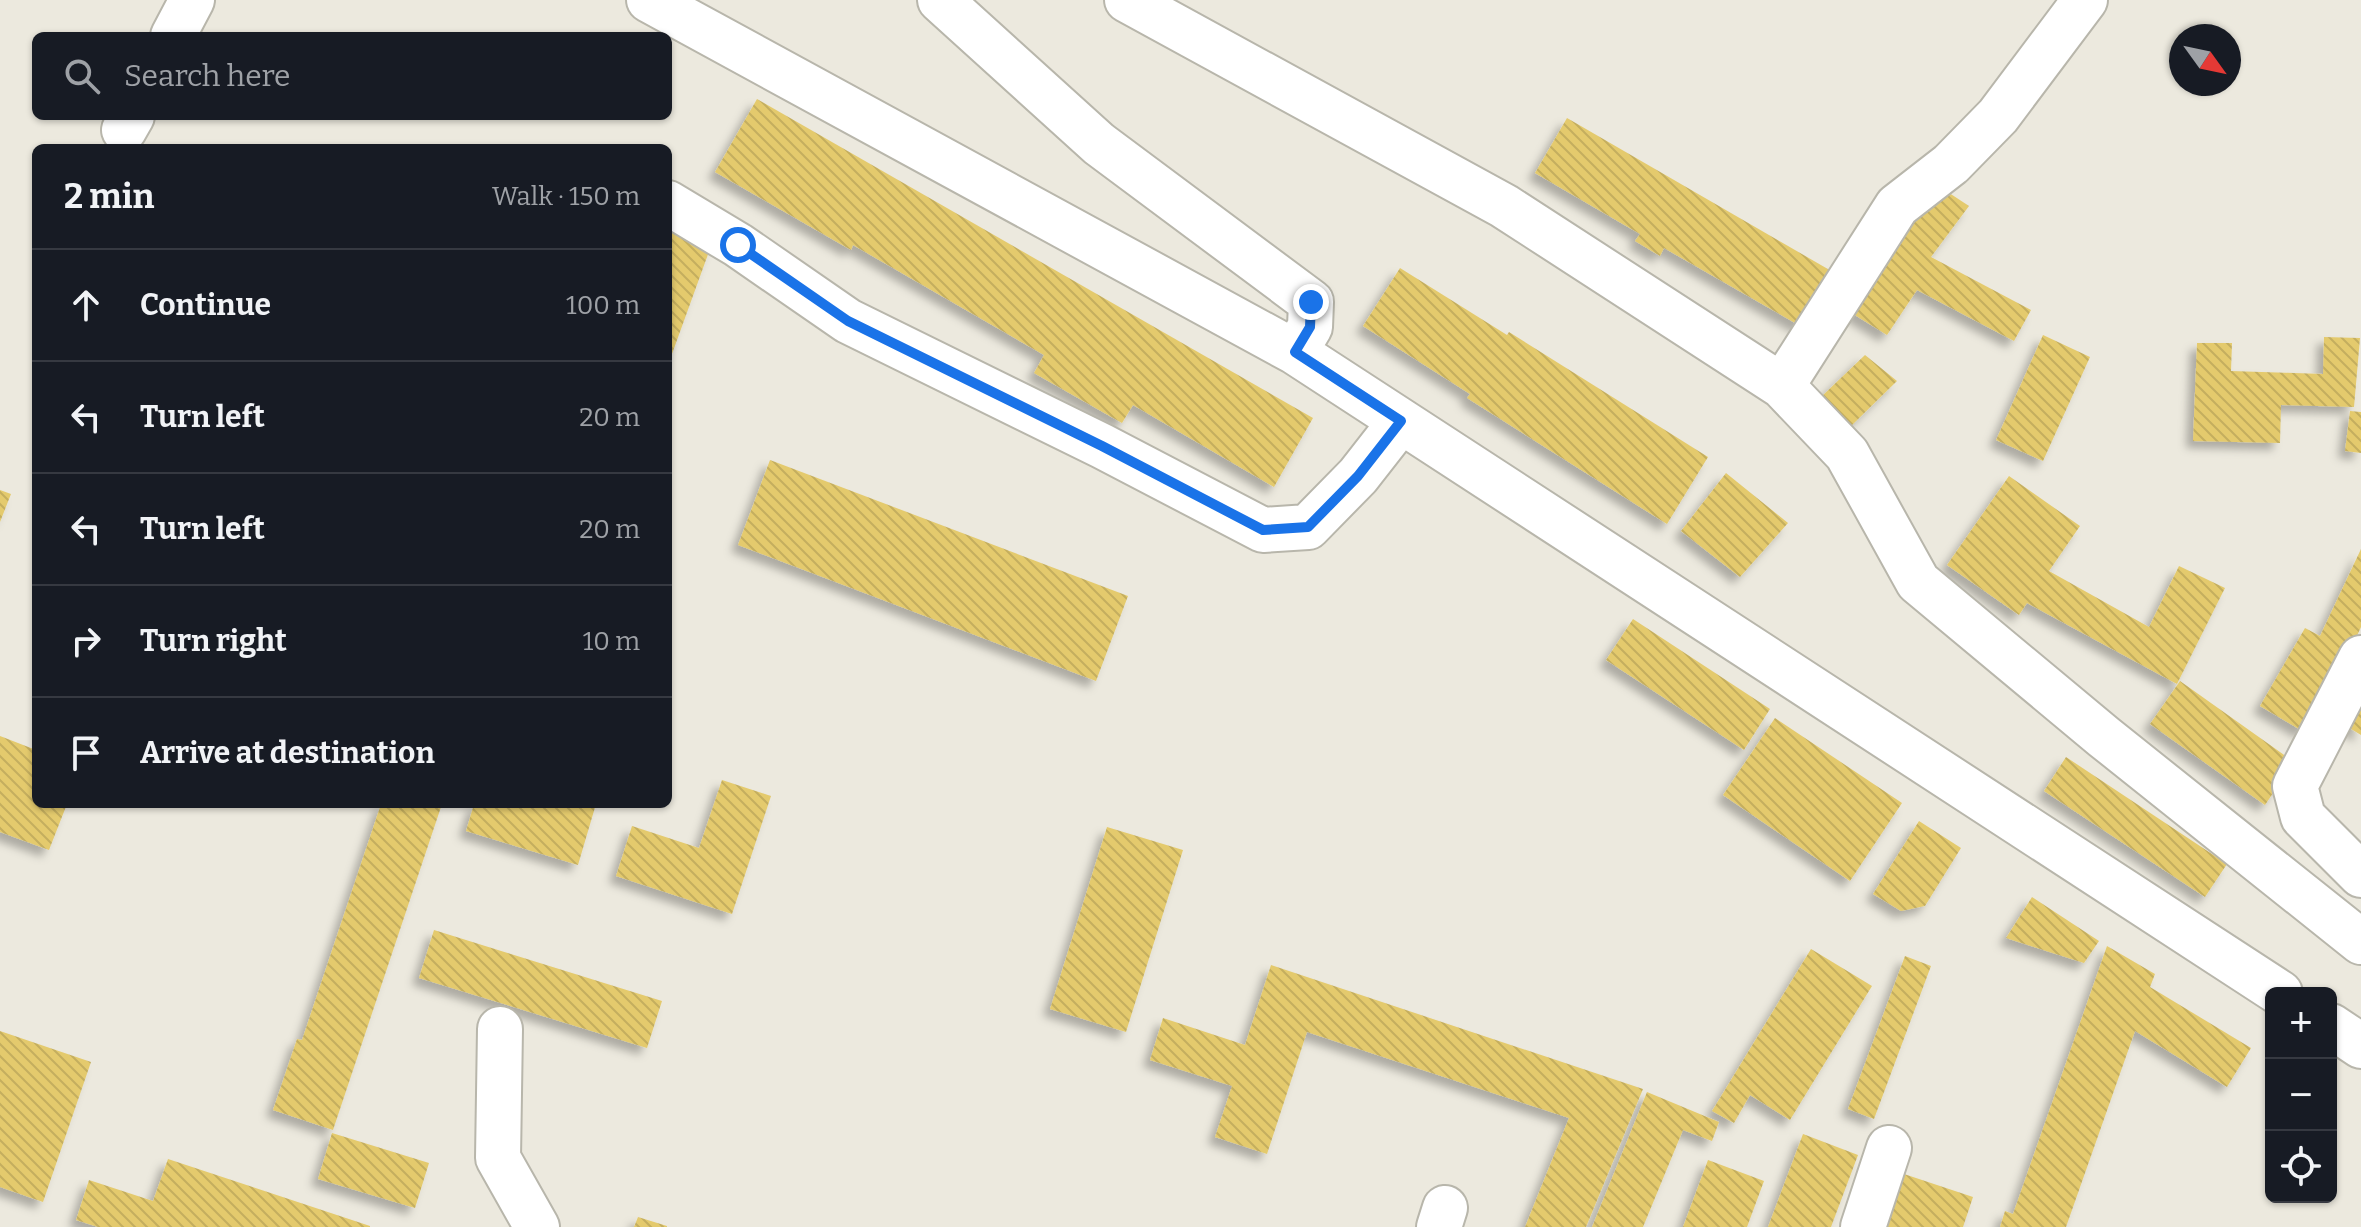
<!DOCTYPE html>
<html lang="en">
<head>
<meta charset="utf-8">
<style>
  body { margin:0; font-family:Bitter,serif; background:#20242c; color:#f1f3f6 }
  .controls { position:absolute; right:24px; bottom:24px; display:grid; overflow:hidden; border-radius:12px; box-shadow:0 2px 6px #0004 }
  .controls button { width:72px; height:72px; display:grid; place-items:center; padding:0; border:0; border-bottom:2px solid #363941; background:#171b24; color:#f1f3f6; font:40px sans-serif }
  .compass { position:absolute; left:2169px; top:24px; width:72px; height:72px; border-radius:50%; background:#171b24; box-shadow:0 2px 6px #0004; rotate:123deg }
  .stop { position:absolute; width:24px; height:24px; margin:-18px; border:6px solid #1a73e8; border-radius:50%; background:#fff }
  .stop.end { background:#1a73e8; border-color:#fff; box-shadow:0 2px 8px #0008 }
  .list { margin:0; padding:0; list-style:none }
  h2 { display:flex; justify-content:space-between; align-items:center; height:104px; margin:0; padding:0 32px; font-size:34px }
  h2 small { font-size:26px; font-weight:400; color:#9ea1a6 }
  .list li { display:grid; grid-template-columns:52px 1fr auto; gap:24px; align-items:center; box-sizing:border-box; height:112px; padding:0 32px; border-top:2px solid #363941 }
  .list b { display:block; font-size:30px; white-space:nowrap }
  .list em { font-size:26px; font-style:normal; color:#9ea1a6 }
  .icon { flex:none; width:44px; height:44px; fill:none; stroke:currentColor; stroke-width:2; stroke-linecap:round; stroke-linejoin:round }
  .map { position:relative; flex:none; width:2361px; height:1227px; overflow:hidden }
  .search { position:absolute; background:#171b24; box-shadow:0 2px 6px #0004; left:32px; top:32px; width:640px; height:88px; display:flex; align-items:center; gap:20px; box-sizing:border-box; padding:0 28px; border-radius:12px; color:#9ea1a6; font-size:30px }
  .panel { position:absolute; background:#171b24; box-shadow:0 2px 6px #0004; left:32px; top:144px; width:640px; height:664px; border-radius:12px }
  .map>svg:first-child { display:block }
</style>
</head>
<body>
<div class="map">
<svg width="2361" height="1227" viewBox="0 0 2361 1227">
  <defs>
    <pattern id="building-back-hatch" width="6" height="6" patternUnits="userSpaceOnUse" patternTransform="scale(2)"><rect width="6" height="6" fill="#e4ca6d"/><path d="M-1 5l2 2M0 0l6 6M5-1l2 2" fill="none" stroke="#c4ae5f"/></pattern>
    <filter id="shadow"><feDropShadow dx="-7" dy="7" stdDeviation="4" flood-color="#0004"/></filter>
  </defs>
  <rect width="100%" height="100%" fill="#ece9de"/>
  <path fill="url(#building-back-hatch)" filter="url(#shadow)" d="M757 99 1313 418 1274 487 1133 405 1122 423 1034 373 1044 355 853 245 851 250 715 172Z
    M1567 118 1833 272 1802 327 1664 248 1660 256 1635 241 1640 234 1535 173Z
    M1937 185 1969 206 1931 257 2031 310 2014 341 1917 290 1887 335 1850 312Z
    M668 231 711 246 668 365Z
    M1400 268 1507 335 1509 332 1708 457 1667 524 1467 398 1470 394 1363 326Z
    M2043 335 2090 357 2043 461 1996 440Z
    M2324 337 2360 338 2354 407 2281 405 2280 443 2193 441 2197 343H2232L2231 371 2323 374Z
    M1865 355 1897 381 1850 427 1821 397Z
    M2350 411 2361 412V453L2345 451Z
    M770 460 1128 596 1096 681 738 545Z
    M1726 473 1788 523 1740 577 1681 531Z
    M2009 476 2080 526 2049 571 2149 627 2179 566 2225 588 2177 684 2027 603 2019 615 1947 565Z
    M0 490 11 494 0 522Z
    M2361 549V627L2349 653 2304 732 2260 706 2305 628 2320 636Z
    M1633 619 1770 709 1744 750 1606 660Z
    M2180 681 2294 762 2265 805 2150 724Z
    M2361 682V735L2338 721Z
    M1775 718 1902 803 1850 881 1723 795Z
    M0 736 36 750V804H67L49 850 0 832Z
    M2066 757 2227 864 2205 897 2044 791Z
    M722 780 771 796 732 914 616 876 632 826 699 848Z
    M381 804H442L333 1130 273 1110 297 1039 302 1040Z
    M474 804H596L578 865 466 831Z
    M1919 821 1961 848 1925 906 1901 911 1873 894Z
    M1107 827 1183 850 1126 1032 1050 1009Z
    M2032 897 2099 941 2084 963 2006 938Z
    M434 930 662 1001 647 1048 419 978Z
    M2107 946 2155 974 2150 987 2251 1048 2227 1087 2135 1031 2066 1227H2000L2005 1211 2013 1214Z
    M1811 949 1872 986 1790 1120 1750 1095 1734 1123 1712 1111Z
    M1905 956 1931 966 1874 1119 1848 1109Z
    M1271 965 1643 1089 1586 1227H1525L1569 1118 1307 1032 1267 1154 1215 1137 1232 1086 1150 1060 1163 1018 1245 1045Z
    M0 1031 91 1062 43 1202 0 1187Z
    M1647 1092 1719 1122 1712 1141 1683 1130 1643 1227H1592Z
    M332 1133 429 1163 415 1208 318 1179Z
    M1803 1134 1858 1155 1831 1227H1768Z
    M168 1159 370 1226V1227H98L76 1220 89 1180 153 1201Z
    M1708 1160 1764 1181 1747 1227H1683Z
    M1904 1174 1973 1197 1963 1227H1886Z
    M638 1217 667 1226V1227H634Z"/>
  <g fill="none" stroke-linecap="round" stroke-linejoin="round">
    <g stroke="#b8b6ab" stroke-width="48">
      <path id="minor" d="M649 0 1295 352 2280 993
        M940 0 1099 144 1311 302 1310 327 1295 352
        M1127 0 1504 206 1782 386 1847 454 1918 582 2104 737 2361 942
        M173 36 192 0
        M124 130 132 116
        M668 203 738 245 848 321 1102 446 1263 530 1308 527 1358 476 1401 421
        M1782 386 1897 206 1951 164 1998 116 2085 0
        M2361 658 2295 786 2303 817 2361 875
        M2331 1026 2361 1046
        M500 1029 498 1158 537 1227
        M1439 1227 1445 1208
        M1863 1227 1889 1148"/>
    </g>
    <use href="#minor" stroke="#fff" stroke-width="44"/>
  </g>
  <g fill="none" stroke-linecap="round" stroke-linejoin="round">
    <path stroke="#1a73e8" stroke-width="10" d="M738 245 848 321 1102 446 1263 530 1308 527 1358 476 1401 421 1295 352 1310 327 1311 302"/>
  </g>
</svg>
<div class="controls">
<button>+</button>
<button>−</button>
<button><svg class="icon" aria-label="locate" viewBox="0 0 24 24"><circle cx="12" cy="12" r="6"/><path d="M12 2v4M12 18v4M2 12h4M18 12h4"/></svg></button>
</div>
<svg class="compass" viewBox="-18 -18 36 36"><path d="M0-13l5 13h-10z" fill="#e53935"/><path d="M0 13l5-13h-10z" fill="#9ea1a6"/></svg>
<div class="stop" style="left:738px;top:245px"></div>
<div class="stop end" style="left:1311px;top:302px"></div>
<div class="search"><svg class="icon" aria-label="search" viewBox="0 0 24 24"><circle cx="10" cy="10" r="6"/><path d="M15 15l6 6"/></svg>Search here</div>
<section class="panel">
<h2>2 min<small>Walk · 150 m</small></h2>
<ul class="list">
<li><svg class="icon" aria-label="ahead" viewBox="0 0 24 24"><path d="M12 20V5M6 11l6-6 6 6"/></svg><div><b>Continue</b></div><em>100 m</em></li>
<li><svg class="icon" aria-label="left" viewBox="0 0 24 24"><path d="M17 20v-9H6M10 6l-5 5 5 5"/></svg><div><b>Turn left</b></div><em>20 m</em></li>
<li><svg class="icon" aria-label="left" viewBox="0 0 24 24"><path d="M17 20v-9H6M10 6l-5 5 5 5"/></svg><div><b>Turn left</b></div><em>20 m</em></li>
<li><svg class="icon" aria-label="right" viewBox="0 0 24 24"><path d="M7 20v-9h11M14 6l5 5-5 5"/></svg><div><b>Turn right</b></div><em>10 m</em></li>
<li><svg class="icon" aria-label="arrive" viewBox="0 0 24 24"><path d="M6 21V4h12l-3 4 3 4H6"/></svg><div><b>Arrive at destination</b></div></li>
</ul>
</section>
</div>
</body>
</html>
